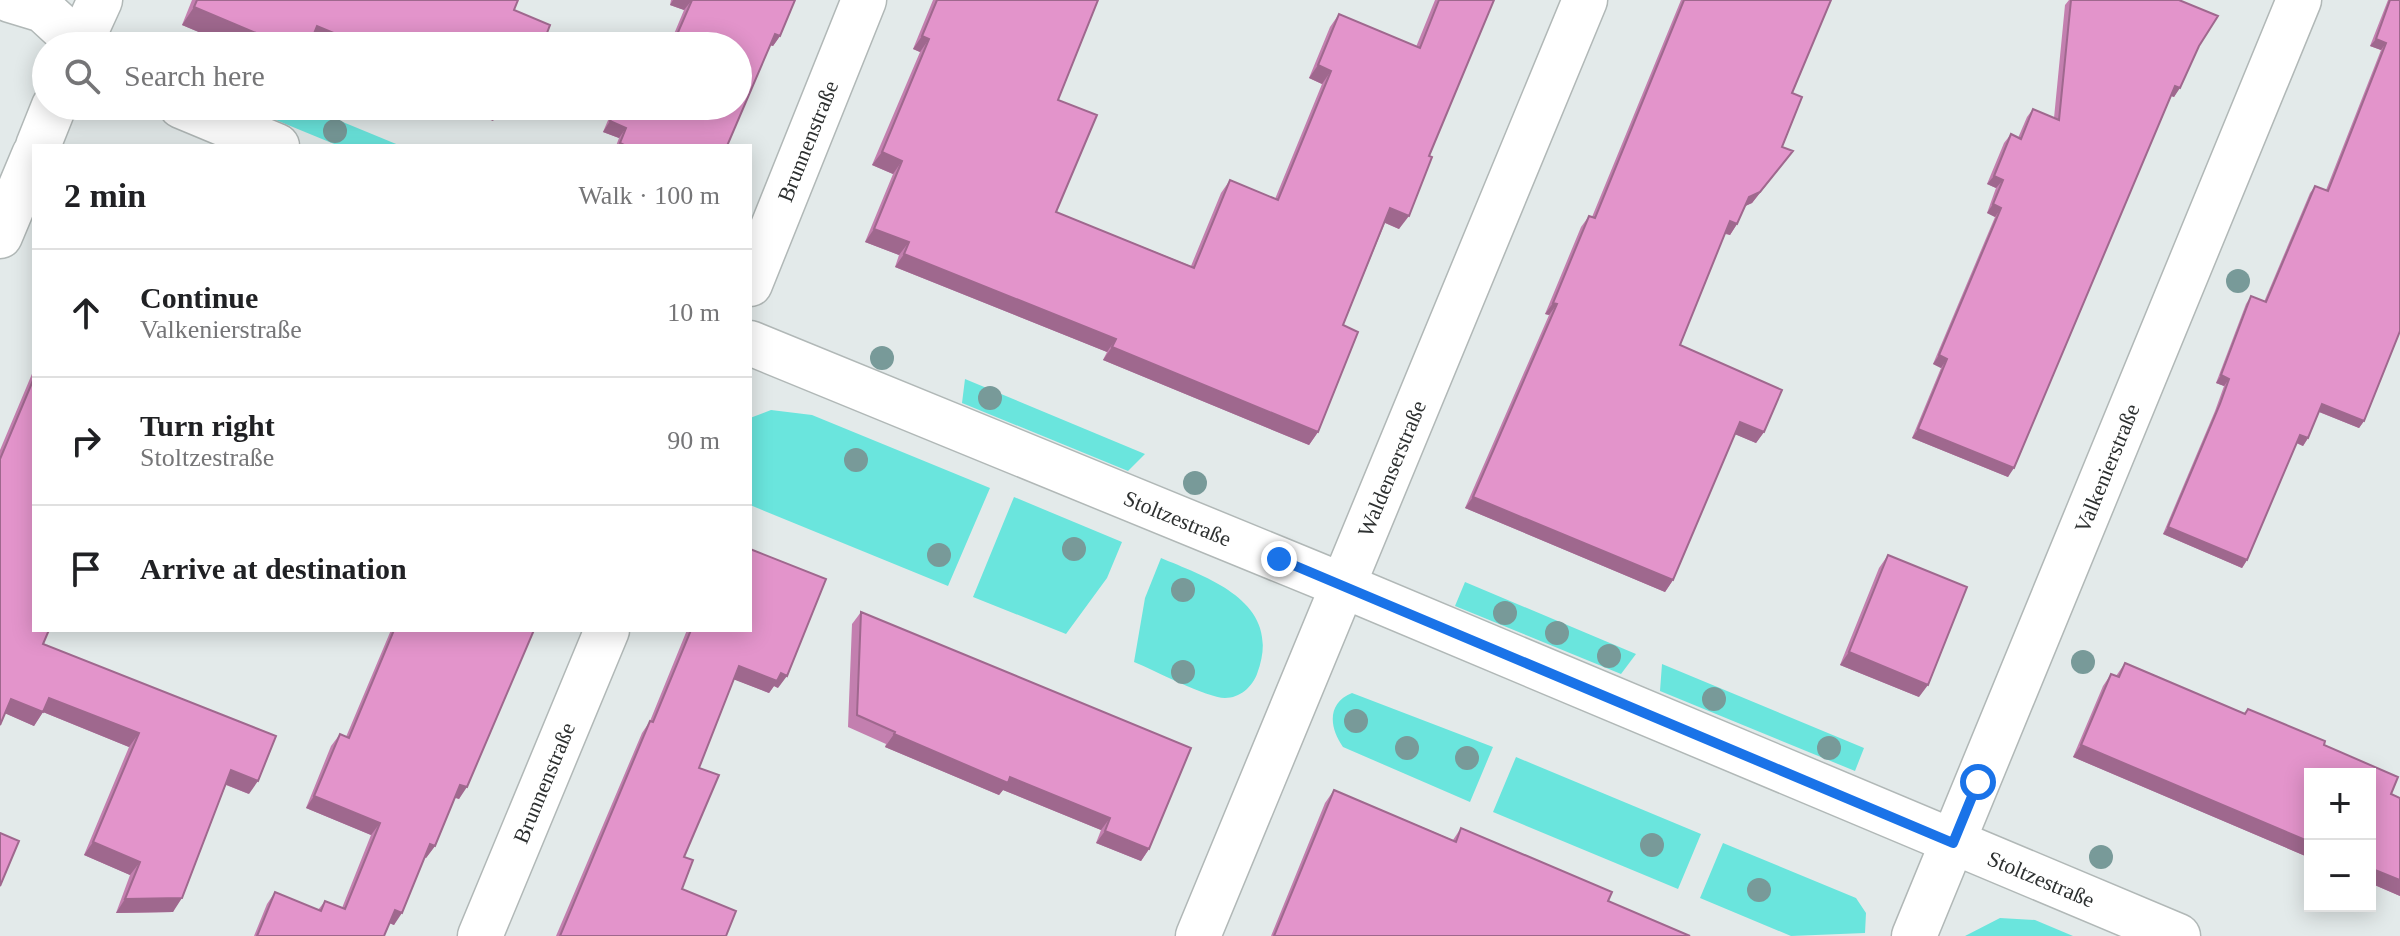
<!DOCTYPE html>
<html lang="en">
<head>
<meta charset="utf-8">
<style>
  body { margin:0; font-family:"Times New Roman",serif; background:#f2f2f2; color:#202124 }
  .controls { position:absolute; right:24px; bottom:24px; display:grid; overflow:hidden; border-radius:0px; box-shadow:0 4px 20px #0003 }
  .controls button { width:72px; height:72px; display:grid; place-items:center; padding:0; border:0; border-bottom:2px solid #e0e0e0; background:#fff; color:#202124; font:40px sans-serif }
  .stop { position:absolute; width:24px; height:24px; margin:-18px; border:6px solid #1a73e8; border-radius:50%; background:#fff }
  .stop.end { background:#1a73e8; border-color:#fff; box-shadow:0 2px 8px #0008 }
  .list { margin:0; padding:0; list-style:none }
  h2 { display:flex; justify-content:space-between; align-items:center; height:104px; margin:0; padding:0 32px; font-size:34px }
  h2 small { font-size:26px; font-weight:400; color:#757577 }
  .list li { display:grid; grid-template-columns:52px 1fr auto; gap:24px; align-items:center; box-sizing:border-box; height:128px; padding:0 32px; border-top:2px solid #e0e0e0 }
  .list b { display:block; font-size:30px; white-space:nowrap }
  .list p { margin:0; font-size:26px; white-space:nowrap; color:#757577 }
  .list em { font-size:26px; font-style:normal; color:#757577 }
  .icon { flex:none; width:44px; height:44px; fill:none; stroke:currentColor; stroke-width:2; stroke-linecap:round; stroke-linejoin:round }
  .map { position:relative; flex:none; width:2400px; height:936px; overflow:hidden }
  .search { position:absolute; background:#fff; box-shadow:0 4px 20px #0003; left:32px; top:32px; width:720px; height:88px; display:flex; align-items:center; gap:20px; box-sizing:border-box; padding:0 28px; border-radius:44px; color:#757577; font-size:30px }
  .panel { position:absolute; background:#fff; box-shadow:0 4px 20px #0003; left:32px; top:144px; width:720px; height:488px; border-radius:0px }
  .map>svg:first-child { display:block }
</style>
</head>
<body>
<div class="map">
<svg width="2400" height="936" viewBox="0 0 2400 936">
  <rect width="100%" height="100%" fill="#e3eaea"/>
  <path fill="#6ae5dd" d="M242 106H304L401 146H339Z
    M965 379 1145 454 1128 471 962 403Z
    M771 410 812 415 990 488 948 586 750 505V418Z
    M1014 497 1122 542 1107 578 1066 634 973 597Z
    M1161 558C1211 579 1284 603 1257 674 1252 687 1240 698 1225 698 1207 698 1154 670 1134 662L1145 598Z
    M1465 582 1636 654 1621 674 1455 606Z
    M1662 664 1864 748 1855 771 1660 691Z
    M1352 693 1493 747 1470 802 1343 747C1329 727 1327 703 1352 693Z
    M1516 757 1701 834 1678 889 1493 812Z
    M1723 843 1856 898 1866 913 1865 933 1791 936 1700 898Z
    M2000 918 2035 920 2073 936H1965Z"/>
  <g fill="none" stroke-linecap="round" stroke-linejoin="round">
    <g stroke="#b1b8b7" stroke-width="47">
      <g id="street">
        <path d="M10 0 43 10 82 46"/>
        <path d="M79 46 100 0"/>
        <path d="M181 106 277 146"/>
        <path d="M38 146 54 106"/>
        <path d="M0 236 34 155"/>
        <path id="s1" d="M750 284 864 0"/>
        <path id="s2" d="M750 343 1344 586 2178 936"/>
        <path id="s3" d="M480 936 607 630"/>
        <path id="s4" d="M1198 936 1585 0"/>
        <path id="s5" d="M1914 936 2299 0"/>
      </g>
    </g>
    <use href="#street" stroke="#fff" stroke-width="44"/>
  </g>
  <g fill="#789a99">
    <circle cx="335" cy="131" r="12"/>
    <circle cx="2238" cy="281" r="12"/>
    <circle cx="882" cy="358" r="12"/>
    <circle cx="990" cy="398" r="12"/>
    <circle cx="856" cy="460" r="12"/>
    <circle cx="1195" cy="483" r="12"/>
    <circle cx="1074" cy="549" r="12"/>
    <circle cx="939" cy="555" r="12"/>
    <circle cx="1183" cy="590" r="12"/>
    <circle cx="1505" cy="613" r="12"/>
    <circle cx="1557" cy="633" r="12"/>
    <circle cx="1609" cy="656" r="12"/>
    <circle cx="2083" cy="662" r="12"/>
    <circle cx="1183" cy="672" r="12"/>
    <circle cx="1714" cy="699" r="12"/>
    <circle cx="1356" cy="721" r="12"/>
    <circle cx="1407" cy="748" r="12"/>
    <circle cx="1829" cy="748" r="12"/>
    <circle cx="1467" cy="758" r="12"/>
    <circle cx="1652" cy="845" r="12"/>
    <circle cx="2101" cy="857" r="12"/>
    <circle cx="1759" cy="890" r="12"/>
  </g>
  <path fill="#c37faf" d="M192 0H518L514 10 542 46H232L182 25Z
    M671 0H795L780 36 773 46 770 45 727 146H616L619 138 603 132 614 106H738V46H669L684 10 670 5Z
    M933 0H1098L1058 100 1056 212 1191 266 1221 193 1230 180 1275 199 1322 84 1309 78 1330 27 1339 14 1416 47 1435 0H1494L1399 229 1385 223 1343 325 1318 432 1309 445 1103 360 1107 352 895 267 899 255 865 242 893 174 872 165 920 52 913 49Z
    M1681 0H1831L1792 93 1782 147 1793 151 1752 203 1745 206 1737 224 1730 235 1725 234 1680 345 1764 432 1756 443 1735 434 1673 580 1665 592 1465 508 1549 315 1545 314 1581 227 1589 216 1592 217Z
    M2069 0H2179L2199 46 2174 97 2171 96 2008 477 1912 438 1941 368 1933 364 1995 217 1987 213 1996 188 1987 184 2004 143 2011 134 2018 138 2027 117 2033 109 2054 118 2065 5Z
    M2388 0H2400L2364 421 2359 428 2319 412 2308 438 2303 446 2296 443 2247 560 2242 568 2163 534 2215 411 2224 386 2216 383 2246 304 2251 296 2264 302 2310 193 2315 186 2326 190 2381 50 2370 46Z
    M34 369V630L43 644 249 794 226 785 173 912 116 913 130 875 84 855 129 747 43 712 34 726 5 713 0 725V450Z
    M1888 555 1919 697 1840 665 1879 568Z
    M861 612 1149 849 1141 861 1096 843 1101 830 1003 790 999 795 885 747 886 744 848 727 852 624Z
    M391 630H534L459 799 455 798 435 846 426 858 425 857 394 925 389 923 384 936H254L267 904 275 892 318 910 325 901 342 908 371 835 306 808 331 746 340 734 346 737Z
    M687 630H750L778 688 774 686 769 693 734 679 699 768 684 857 682 889 726 936H556L642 733 650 721Z
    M2125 663 2244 714 2248 709 2324 745 2391 794 2400 798V896L2370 883 2310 774V858L2073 757 2103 686 2111 674 2116 676Z
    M1334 790 1453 840 1461 828 1608 901 1690 936H1271L1325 803Z"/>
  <path fill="#9f688e" d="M673 0H692L684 10 670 5Z
    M194 7 287 46H232L182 25Z
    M317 26 365 46H309Z
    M775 34 780 36 773 46 767 44Z
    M922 36 929 39 920 52 913 49Z
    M2376 39 2386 43 2381 50 2370 46Z
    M1318 65 1331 71 1322 84 1309 78Z
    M2175 86 2180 88 2174 97 2169 95Z
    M456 106H515L509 114 500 111 493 121Z
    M610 121 626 128 619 138 603 132Z
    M1793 151 1752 203 1741 208 1749 197Z
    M882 152 902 161 893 174 872 165Z
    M1994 176 2003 180 1996 188 1987 184Z
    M1993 204 2001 208 1995 217 1987 213Z
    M1390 208 1409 216 1399 229 1381 221Z
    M1730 221 1737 224 1730 235 1722 232Z
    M874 229 909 242 899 255 865 242Z
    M904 254 1116 339 1107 352 895 267Z
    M1553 303 1557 304 1549 315 1545 314Z
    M1112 347 1318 432 1309 445 1103 360Z
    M1939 355 1947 359 1941 368 1933 364Z
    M2221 375 2229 379 2224 386 2216 383Z
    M2322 404 2364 421 2359 428 2317 411Z
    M1740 422 1764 432 1756 443 1732 433Z
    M1918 429 2014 468 2008 477 1912 438Z
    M2300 435 2308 438 2303 446 2295 442Z
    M1473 497 1673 580 1665 592 1465 508Z
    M2168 527 2247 560 2242 568 2163 534Z
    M1849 652 1928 685 1919 697 1840 665Z
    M739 666 781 673 787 676 778 688 774 686 769 693 730 678Z
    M49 698 139 733 129 747 43 712 34 726 2 712 11 699Z
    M894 734 1010 777 1110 818 1101 830 1003 790 999 795 885 747Z
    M2081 745 2310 842V858L2073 757Z
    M231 770 258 781 249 794 222 783Z
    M460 785 467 787 459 799 452 796Z
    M314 796 380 823 371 835 306 808Z
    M1105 831 1149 849 1141 861 1096 843Z
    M93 842 140 862 130 875 84 855Z
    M430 844 435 846 426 858 422 856Z
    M2370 868 2400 880V896L2370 883Z
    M182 898 173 912 116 913 125 899Z
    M395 910 402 913 394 925 387 922Z"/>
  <path fill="#e394cb" stroke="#9f688e" stroke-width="2" d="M197 0H518L514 10 550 25 542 46H365L317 26 309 46H287L194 7Z
    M692 0H795L780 36 775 34 727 146H626L620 143 626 128 610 121 617 106H738V46H672Z
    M937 0H1098L1058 100 1097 115 1056 212 1194 268 1230 180 1278 200 1331 71 1318 65 1339 14 1420 48 1439 0H1494L1429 156 1432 157 1409 216 1390 208 1343 325 1358 332 1318 432 1112 347 1116 339 904 254 909 242 874 229 902 161 882 152 929 39 922 36Z
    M1684 0H1831L1792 93 1802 97 1782 147 1793 151 1760 192 1749 197 1737 224 1730 221 1680 345 1782 390 1764 432 1740 422 1673 580 1473 497 1557 304 1553 303 1589 216 1595 218Z
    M2071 0H2179L2218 16 2199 46 2180 88 2175 86 2014 468 1918 429 1947 359 1939 355 2001 208 1993 204 2003 180 1994 176 2011 134 2021 139 2033 109 2059 120Z
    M2390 0H2400V331L2364 421 2322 404 2308 438 2300 435 2247 560 2168 527 2220 404 2229 379 2221 375 2251 296 2266 302 2315 186 2328 191 2386 43 2376 39Z
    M34 378V630H49L43 644 276 736 258 781 231 770 182 898 125 899 140 862 93 842 139 733 49 698 43 712 11 699 0 725V459Z
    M750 549 826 579 787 676 781 673 777 681 739 666 699 768 719 775 684 857 693 860 682 889 736 911 726 936H560L650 721 653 722 691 630H750Z
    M1888 555 1967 587 1928 685 1849 652Z
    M861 612 1191 748 1149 849 1105 831 1110 818 1010 777 1008 783 894 734 895 732 857 715Z
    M394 630H534L467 787 460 785 435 846 430 844 402 913 395 910 384 936H257L275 892 321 911 325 901 345 909 380 823 314 796 340 734 349 738Z
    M2125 663 2245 714 2248 709 2325 741 2324 745 2398 777 2391 794 2400 798V880L2370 868V774H2310V842L2081 745 2111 674 2119 677Z
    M1334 790 1456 842 1461 828 1612 892 1608 901 1690 936H1274Z
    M0 833 19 841 0 886Z"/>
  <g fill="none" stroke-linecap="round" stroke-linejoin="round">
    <path stroke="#1a73e8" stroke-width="10" d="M1279 559 1953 843 1978 782"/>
  </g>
  <g text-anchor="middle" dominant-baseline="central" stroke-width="8" stroke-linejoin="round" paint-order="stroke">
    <g font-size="22" fill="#2d3030" stroke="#e3eaea">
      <text stroke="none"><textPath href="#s1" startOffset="154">Brunnenstraße</textPath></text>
      <text stroke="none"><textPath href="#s4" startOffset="506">Waldenserstraße</textPath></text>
      <text stroke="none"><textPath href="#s5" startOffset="506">Valkenierstraße</textPath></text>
      <text stroke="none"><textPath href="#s2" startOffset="462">Stoltzestraße</textPath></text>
      <text stroke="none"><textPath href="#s3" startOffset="166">Brunnenstraße</textPath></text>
      <text stroke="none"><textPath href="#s2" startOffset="1398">Stoltzestraße</textPath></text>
    </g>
  </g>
</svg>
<div class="controls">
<button>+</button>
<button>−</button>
</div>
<div class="stop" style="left:1978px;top:782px"></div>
<div class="stop end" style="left:1279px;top:559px"></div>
<div class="search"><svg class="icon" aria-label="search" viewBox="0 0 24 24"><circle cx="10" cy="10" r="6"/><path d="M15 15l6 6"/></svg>Search here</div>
<section class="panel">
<h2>2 min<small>Walk · 100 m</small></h2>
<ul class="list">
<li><svg class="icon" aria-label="ahead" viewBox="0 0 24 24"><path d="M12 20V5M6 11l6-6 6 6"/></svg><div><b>Continue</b><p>Valkenierstraße</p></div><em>10 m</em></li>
<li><svg class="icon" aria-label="right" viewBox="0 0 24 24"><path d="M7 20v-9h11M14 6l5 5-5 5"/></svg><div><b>Turn right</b><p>Stoltzestraße</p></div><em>90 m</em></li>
<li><svg class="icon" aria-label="arrive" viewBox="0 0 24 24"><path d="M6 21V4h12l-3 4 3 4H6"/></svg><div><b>Arrive at destination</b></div></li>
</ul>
</section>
</div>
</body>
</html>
